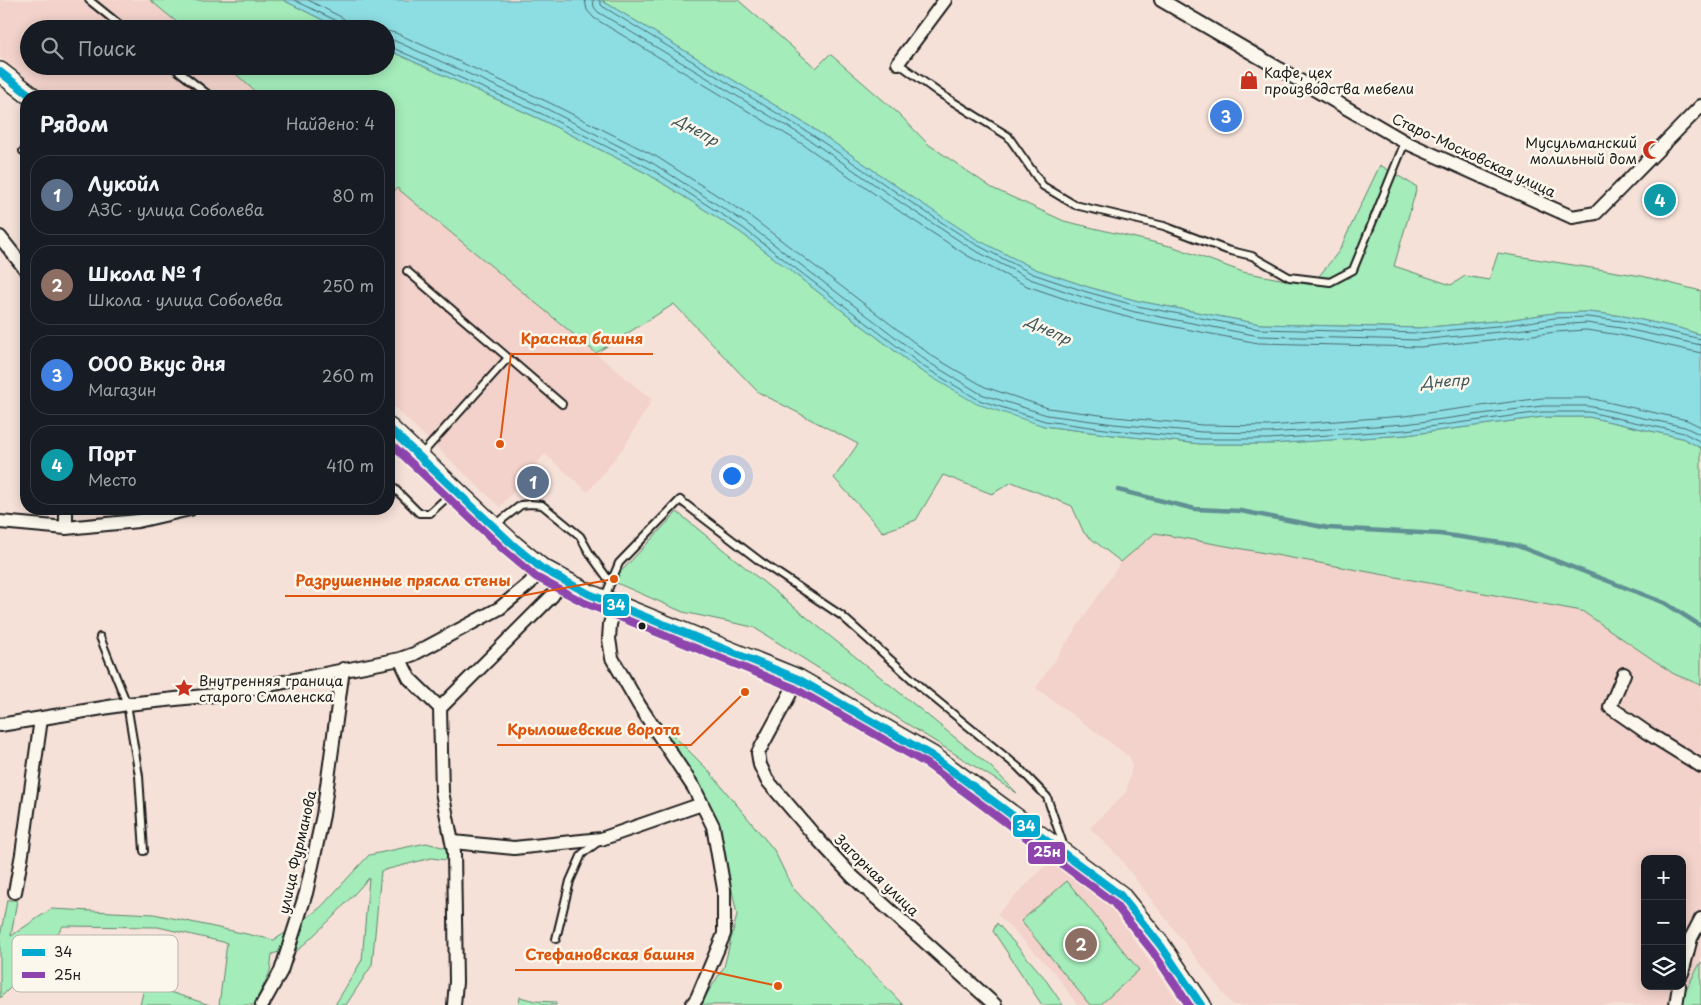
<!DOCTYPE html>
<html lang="ru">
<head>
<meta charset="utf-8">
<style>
  body { margin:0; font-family:"Playpen Sans",sans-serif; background:#20242c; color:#f1f3f6 }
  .controls { position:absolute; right:15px; bottom:15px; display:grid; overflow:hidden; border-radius:10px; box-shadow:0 2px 12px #0003 }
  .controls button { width:45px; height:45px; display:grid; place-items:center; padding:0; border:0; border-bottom:1px solid #363941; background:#171b24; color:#f1f3f6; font:25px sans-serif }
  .you { position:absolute; left:731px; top:475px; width:18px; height:18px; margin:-12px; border:4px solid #fff; border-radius:50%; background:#1a73e8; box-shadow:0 0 0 8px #1a73e833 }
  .badge { display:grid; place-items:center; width:32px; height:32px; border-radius:50%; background:#c8321e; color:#fff; font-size:16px; font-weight:700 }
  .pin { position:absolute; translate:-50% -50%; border:2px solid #fff; box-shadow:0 1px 5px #0006 }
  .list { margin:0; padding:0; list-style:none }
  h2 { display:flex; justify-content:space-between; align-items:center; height:65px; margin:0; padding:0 20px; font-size:21px }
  h2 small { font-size:16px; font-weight:400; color:#9ea1a6 }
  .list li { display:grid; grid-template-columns:32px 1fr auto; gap:15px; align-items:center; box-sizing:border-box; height:80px; margin:0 10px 10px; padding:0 10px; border:1px solid #363941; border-radius:20px }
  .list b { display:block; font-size:19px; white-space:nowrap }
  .list p { margin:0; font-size:16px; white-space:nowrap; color:#9ea1a6 }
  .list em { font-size:16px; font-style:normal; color:#9ea1a6 }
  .icon { flex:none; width:28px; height:28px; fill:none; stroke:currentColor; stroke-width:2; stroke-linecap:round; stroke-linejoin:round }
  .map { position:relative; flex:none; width:1701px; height:1005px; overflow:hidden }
  .search { position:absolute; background:#171b24; box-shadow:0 2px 12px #0003; left:20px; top:20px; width:375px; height:55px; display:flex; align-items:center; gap:12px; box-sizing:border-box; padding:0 18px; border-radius:28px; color:#9ea1a6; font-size:19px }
  .panel { position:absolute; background:#171b24; box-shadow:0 2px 12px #0003; left:20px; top:90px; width:375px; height:425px; border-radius:20px }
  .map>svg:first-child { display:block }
</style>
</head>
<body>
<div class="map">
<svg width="1701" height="1005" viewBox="0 0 1701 1005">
  <rect width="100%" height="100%" fill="#f6e1d8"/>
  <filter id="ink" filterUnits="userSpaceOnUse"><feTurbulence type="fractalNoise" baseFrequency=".02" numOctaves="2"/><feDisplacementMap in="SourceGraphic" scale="10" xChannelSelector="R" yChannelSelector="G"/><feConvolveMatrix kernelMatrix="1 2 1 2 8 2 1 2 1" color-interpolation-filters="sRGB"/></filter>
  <g filter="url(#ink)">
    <path fill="#f2d2ca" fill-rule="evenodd" d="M0 0H150L185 29H29V66H227L260 96H50L0 57Z
      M397 188 652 400 624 447 588 492 545 454 500 507 389 402V197Z
      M1154 533 1582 611 1674 674 1701 685V962L1677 1005H1232L1118 856 1090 828 1126 792 1132 767 1130 757 1036 688 1121 562ZM1645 859H1682V986H1645Z
      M1056 855 1106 900 1181 1005H1077L1055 973 997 914Z"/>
    <path fill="#a4ecba" stroke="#60846b" d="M150 0H283L341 29H185Z
      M601 0H738L816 68 830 54 899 114 928 144 992 188 1064 221 1174 247 1243 272 1312 285 1339 251 1380 165 1417 187 1394 266 1451 285 1465 276 1489 280 1498 253 1642 276 1701 291V335L1679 328 1623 316 1587 312 1554 313 1507 320 1419 328 1260 324 1138 301 1088 287 1035 269 977 240 912 197 814 129Z
      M386 49 540 119 648 174 740 232 921 371 1044 426 1113 435 1201 444H1269L1406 435 1543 417H1589L1682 438 1701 448V685L1674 674 1582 611 1155 533 1121 562 1084 533 1072 506 1012 482 992 494 943 475 916 520 883 532 834 478 858 444 758 392 674 304 596 353 397 188 389 197V96H260L227 66H386Z
      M677 512 990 766 1017 793 753 627 683 612 612 581Z
      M658 720 708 770 774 850 792 887 903 1005H700L724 967 737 915 719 826Z
      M426 843 446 848 447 860 431 858 381 871 372 965 346 1005H335L362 960 369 878 333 917 296 952 304 920 321 907 369 855Z
      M1067 881 1139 970 1100 1005H1090L1021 921Z
      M7 900H17L11 936 51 909 154 914 274 940 285 933 283 951 272 954 270 972 254 1005H219L227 943 158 927 63 926 33 965 0 998V937Z
      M997 923 1043 976 1063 1005H1042L993 931Z
      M1701 962V1005H1677Z
      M145 984 210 1005H140Z
      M520 997 535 1001 556 1002V1005H519Z"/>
    <path fill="#8ddee3" stroke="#609093" d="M283 0H601L814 129 912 197 978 240 1035 269 1088 287 1138 301 1260 324 1419 328 1507 320 1554 313 1587 312 1623 316 1679 328 1701 335V448L1682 438 1589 417H1543L1406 435 1269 444H1201L1113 435 1044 426 977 404 921 371 740 232 648 174 540 119 386 49V29H341Z"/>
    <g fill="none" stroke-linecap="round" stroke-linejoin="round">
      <path stroke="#496a6c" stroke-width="1" d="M294 0 339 22 341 29
        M308 0 343 18 347 22 348 29
        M585 0 587 10 594 18 804 145 902 213 968 256 1027 286 1083 305 1134 319 1258 343 1420 347 1510 338 1556 332 1586 330 1620 335 1701 353
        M593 0 594 7 598 12 808 139 906 206 972 249 1030 279 1085 298 1135 312 1259 336 1419 340 1509 331 1555 325 1586 323 1621 328 1701 345
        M599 0 602 6 811 134 909 201 975 244 1033 274 1087 292 1137 306 1259 329 1419 333 1508 325 1555 318 1587 317 1622 321 1701 339
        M386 31 396 33 548 102 657 157 751 217 932 356 985 387 1048 408 1115 417 1202 425 1268 426 1404 416 1542 398H1589L1687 420 1701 427
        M386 39 393 40 545 108 654 164 746 223 928 362 981 394 1047 415 1114 424 1202 432 1268 433 1405 424 1542 406H1588L1685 427 1701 435
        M386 45 542 114 651 169 743 228 924 367 979 400 1045 421 1113 430 1201 439H1268L1405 430 1542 412H1589L1684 433 1701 442"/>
      <path stroke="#609093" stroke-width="4.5" d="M1118 490 1195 509 1241 511 1328 528 1440 534 1515 545 1665 603 1701 626"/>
      <g stroke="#1c1c1c" stroke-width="10">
        <path id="service" d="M89 0 125 29
          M898 63 939 93 1008 136 1043 186 1075 205 1164 226 1227 250 1252 256 1289 277 1330 282 1353 270 1405 142
          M172 66 210 96
          M23 151 26 152
          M407 271 562 404
          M420 456 507 359
          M389 483 419 513H430L454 491
          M495 525 521 505 530 504 542 505 580 536 590 554 611 583
          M604 599 619 563 680 500 761 562 842 616 924 690 1018 767 1047 797 1064 847
          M100 637 127 704 139 776 144 851
          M556 939 570 881 582 854 598 842"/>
      </g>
      <g stroke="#1c1c1c" stroke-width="16">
        <path id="minor" d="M1161 0 1405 142 1572 217 1596 213 1701 106
          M898 63 945 0
          M0 237 26 270
          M66 509V528
          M0 522 66 528 138 521 190 509
          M616 606 610 624 609 639 612 658 639 705 694 788 713 826 724 889V934L697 998 692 1005
          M400 659 409 678 440 708
          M1624 674 1610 707 1646 732 1701 766
          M798 679 758 753 760 765 767 780 814 835 852 876 995 1005
          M0 725 127 704 224 694 400 659 414 654 500 608 530 583 541 568
          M453 842 514 848 601 839 702 804
          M15 892 22 854 41 719
          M1682 973 1691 938 1701 919
          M262 1005 281 971 306 893 323 815 343 669
          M454 1005 456 982 454 852 442 792 440 708 552 596 562 580
          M1676 1005 1679 986"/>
      </g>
      <g stroke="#1c1c1c" stroke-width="22">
        <path id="secondary" d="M0 72 31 96
          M389 428 512 544 541 568 589 594 798 679 932 756 1120 895 1161 946 1201 1005"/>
      </g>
      <use href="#service" stroke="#fbf7ec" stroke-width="6"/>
      <use href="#minor" stroke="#fbf7ec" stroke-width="12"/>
      <use href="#secondary" stroke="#fbf7ec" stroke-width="19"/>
      <g stroke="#fbf7ec" stroke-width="11">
        <path id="bus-1" d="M0 72 31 96
          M389 428 512 544 541 568 589 594 798 679 932 756 1120 895 1161 946 1201 1005"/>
      </g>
      <g stroke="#fbf7ec" stroke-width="11">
        <path id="bus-2" d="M389 442 505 551 536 577 585 603 794 688 927 764 1113 902 1153 952 1189 1005"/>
      </g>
      <use href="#bus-1" stroke="#00a9ce" stroke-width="8"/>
      <use href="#bus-2" stroke="#8e44ad" stroke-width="8"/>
    </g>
  </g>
  <defs>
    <g id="shop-bare" transform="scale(1.5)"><path d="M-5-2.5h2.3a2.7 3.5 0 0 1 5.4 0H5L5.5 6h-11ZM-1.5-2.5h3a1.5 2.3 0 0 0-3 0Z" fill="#c8321e" stroke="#fbf7ec" stroke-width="2.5" paint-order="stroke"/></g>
    <g id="mosque-bare" transform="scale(1.5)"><path d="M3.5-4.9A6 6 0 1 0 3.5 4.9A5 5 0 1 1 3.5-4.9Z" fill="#c8321e" stroke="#fbf7ec" stroke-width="2.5" paint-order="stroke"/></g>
    <g id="sight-bare" transform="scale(1.5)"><path d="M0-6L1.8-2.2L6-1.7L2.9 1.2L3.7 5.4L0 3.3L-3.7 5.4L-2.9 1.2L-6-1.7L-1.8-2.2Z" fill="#c8321e" stroke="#fbf7ec" stroke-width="2.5" paint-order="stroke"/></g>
  </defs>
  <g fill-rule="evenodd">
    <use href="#shop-bare" x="1249" y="80"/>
    <use href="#mosque-bare" x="1652" y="150"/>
    <use href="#sight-bare" x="184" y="688"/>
  </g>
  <circle fill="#1c1c1c" stroke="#fbf7ec" stroke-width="2" cx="642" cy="626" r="4.5"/>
  <g text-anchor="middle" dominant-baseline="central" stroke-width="5" stroke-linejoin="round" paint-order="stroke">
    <g font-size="14" fill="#1c1c1c" stroke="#fbf7ec" text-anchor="start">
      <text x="1264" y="72">Кафе, цех<tspan x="1264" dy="16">производства мебели</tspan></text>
      <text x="1637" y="142" text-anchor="end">Мусульманский<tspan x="1637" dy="16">молильный дом</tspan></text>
      <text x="199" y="680">Внутренняя граница<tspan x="199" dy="16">старого Смоленска</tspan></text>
    </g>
    <g font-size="14" fill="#1c1c1c" stroke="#fbf7ec">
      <text transform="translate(1474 155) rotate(25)">Старо-Московская улица</text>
      <text transform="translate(297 852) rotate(-77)">улица Фурманова</text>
      <text transform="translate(877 875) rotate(44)">Загорная улица</text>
    </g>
    <g font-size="15" font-style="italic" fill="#3e5658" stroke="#fbf7ec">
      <text transform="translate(697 129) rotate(30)">Днепр</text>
      <text transform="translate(1049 329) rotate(26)">Днепр</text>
      <text transform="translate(1445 380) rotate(-3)">Днепр</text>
    </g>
  </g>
  <rect x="12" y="935" width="166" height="57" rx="8" fill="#fbf7ec" stroke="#b8b5ae" stroke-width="1"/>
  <rect x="22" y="949" width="23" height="7" fill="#00a9ce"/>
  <rect x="22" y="972" width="23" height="6" fill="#8e44ad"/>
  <g font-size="14" fill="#1c1c1c">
    <text x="54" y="957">34</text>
    <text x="54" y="980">25н</text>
  </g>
  <path fill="none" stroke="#de560d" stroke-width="2" d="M500 444L511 354H653M614 579L520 596H285M745 692L691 745H497M778 986L705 970H515"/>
  <g fill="#de560d" stroke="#fbf7ec" stroke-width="2">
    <circle cx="500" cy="444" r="5"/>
    <circle cx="614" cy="579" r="5"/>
    <circle cx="745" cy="692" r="5"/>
    <circle cx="778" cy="986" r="5"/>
  </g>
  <g font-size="15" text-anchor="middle" font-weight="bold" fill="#de560d" stroke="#fbf7ec" stroke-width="5" stroke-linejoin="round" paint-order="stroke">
    <text x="582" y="344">Красная башня</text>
    <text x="403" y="586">Разрушенные прясла стены</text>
    <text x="594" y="735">Крылошевские ворота</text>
    <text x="610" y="960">Стефановская башня</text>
  </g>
  <g stroke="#fbf7ec" stroke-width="2">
    <rect x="602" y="593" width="28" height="24" rx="5" fill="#00a9ce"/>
    <rect x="1012" y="814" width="29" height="24" rx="5" fill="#00a9ce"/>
    <rect x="1027" y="841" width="39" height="24" rx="5" fill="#8e44ad"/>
  </g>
  <g font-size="14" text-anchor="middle" font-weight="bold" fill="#fff">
    <text x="616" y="610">34</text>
    <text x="1026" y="831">34</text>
    <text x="1047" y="857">25н</text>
  </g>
</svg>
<div class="controls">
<button>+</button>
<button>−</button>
<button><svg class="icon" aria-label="layers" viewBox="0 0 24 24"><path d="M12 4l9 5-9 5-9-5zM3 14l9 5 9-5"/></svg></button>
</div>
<div class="you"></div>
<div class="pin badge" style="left:533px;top:482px;background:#5c6f8a">1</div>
<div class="pin badge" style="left:1081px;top:944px;background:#8d6e63">2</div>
<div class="pin badge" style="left:1226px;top:116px;background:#3f7fe0">3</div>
<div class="pin badge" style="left:1660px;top:200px;background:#0f9aa8">4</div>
<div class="search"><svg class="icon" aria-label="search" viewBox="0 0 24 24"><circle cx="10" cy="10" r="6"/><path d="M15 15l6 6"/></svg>Поиск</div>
<section class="panel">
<h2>Рядом<small>Найдено: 4</small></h2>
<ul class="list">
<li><span class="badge" style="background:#5c6f8a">1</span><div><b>Лукойл</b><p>АЗС · улица Соболева</p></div><em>80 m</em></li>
<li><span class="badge" style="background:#8d6e63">2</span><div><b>Школа № 1</b><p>Школа · улица Соболева</p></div><em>250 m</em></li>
<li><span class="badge" style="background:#3f7fe0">3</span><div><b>ООО Вкус дня</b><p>Магазин</p></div><em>260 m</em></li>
<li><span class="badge" style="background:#0f9aa8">4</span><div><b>Порт</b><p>Место</p></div><em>410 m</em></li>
</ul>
</section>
</div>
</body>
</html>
